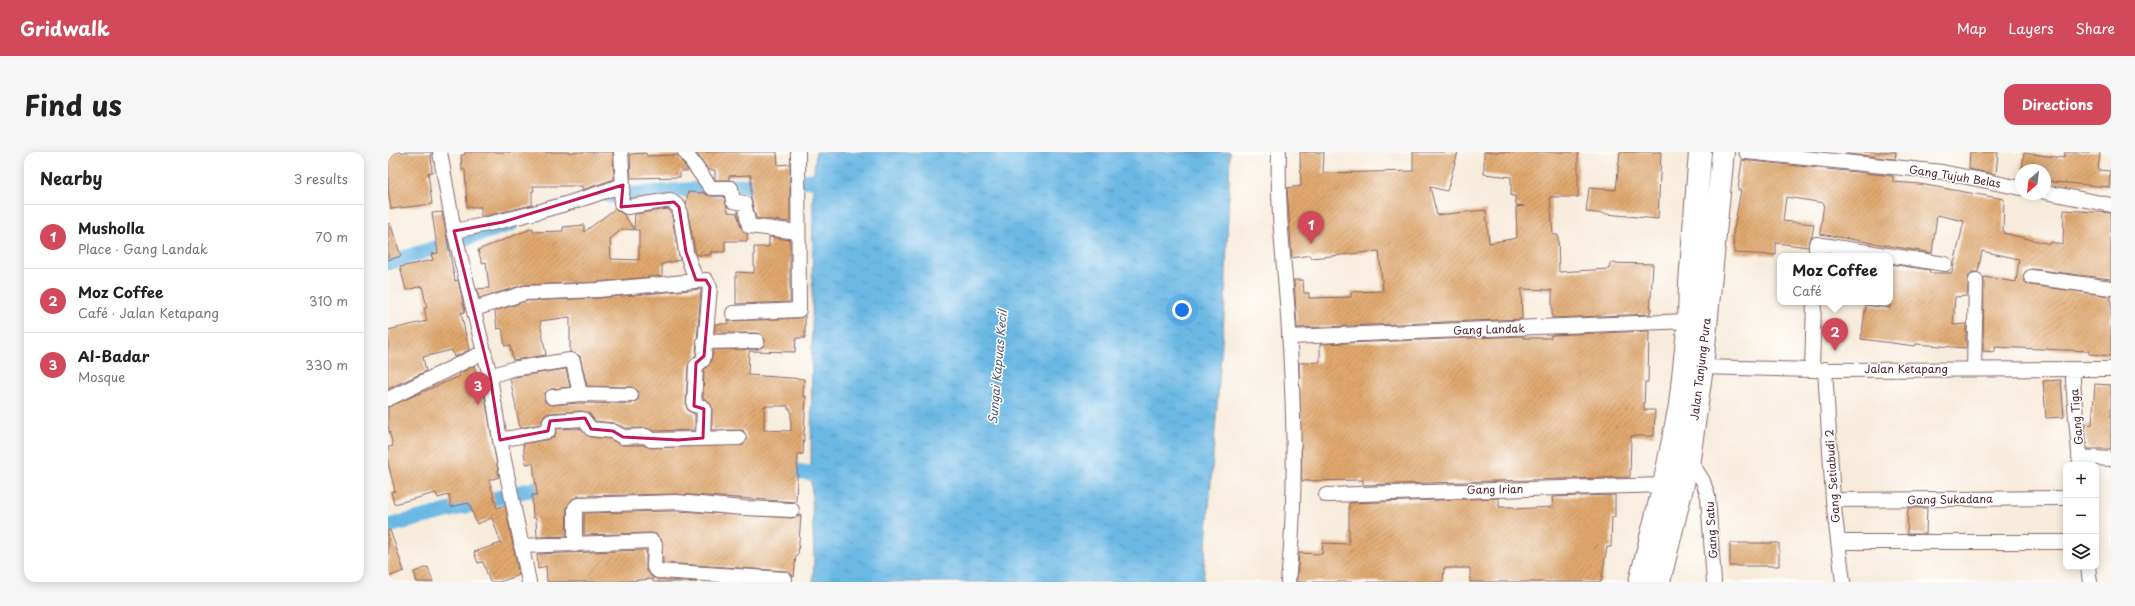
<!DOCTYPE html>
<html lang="en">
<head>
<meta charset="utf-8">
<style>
  body { margin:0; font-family:"Playpen Sans",sans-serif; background:#f6f6f6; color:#222 }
  .controls { position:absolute; right:12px; bottom:12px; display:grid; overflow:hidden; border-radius:8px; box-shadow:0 2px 10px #0003 }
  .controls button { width:36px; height:36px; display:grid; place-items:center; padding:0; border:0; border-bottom:1px solid #e0e0e0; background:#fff; color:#222; font:20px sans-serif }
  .compass { position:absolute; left:1627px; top:12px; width:36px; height:36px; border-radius:50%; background:#fff; box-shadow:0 2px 10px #0003; rotate:208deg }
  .you { position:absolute; left:794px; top:158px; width:14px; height:14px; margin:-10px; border:3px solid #fff; border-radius:50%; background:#1a73e8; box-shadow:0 0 0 6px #1a73e833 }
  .badge { display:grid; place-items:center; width:26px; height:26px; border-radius:50%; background:#d1495b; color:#fff; font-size:13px; font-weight:700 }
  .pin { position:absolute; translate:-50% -33px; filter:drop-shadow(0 1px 2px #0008) }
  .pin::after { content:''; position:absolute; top:21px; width:14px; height:12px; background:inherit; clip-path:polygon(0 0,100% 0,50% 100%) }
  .popup { position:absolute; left:1389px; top:101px; width:116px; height:52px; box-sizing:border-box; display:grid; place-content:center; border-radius:8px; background:#fff; filter:drop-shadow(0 1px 3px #0005); font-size:13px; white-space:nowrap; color:#767676 }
  .popup b { font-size:15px; color:#222 }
  .popup::after { content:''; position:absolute; left:50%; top:100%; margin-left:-8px; border:8px solid transparent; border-top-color:#fff }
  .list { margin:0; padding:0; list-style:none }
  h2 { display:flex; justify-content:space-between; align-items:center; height:52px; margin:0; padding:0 16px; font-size:17px }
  h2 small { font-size:13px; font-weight:400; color:#767676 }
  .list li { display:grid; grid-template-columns:26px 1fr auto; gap:12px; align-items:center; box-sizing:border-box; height:64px; padding:0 16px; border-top:1px solid #e0e0e0 }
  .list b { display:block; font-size:15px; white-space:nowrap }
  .list p { margin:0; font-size:13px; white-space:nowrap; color:#767676 }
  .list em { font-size:13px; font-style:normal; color:#767676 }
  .icon { flex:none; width:22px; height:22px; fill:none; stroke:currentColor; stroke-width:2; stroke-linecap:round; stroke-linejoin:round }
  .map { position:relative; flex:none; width:1723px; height:430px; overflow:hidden; border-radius:12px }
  header { display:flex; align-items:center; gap:24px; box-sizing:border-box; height:56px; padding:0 20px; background:#d1495b; color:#fff }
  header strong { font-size:19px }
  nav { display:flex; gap:22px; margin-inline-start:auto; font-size:14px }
  .intro { display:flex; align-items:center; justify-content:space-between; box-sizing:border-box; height:96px; padding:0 24px }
  h1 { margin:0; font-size:28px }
  .button { padding:10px 18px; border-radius:12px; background:#d1495b; color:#fff; font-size:14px; font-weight:700 }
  main { display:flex; gap:24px; padding:0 24px }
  aside { flex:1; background:#fff; border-radius:12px; box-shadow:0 2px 10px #0003 }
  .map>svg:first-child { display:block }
</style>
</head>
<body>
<header>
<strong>Gridwalk</strong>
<nav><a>Map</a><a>Layers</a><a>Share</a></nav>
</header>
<div class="intro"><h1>Find us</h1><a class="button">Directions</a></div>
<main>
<aside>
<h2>Nearby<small>3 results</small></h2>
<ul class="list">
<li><span class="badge">1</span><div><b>Musholla</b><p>Place · Gang Landak</p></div><em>70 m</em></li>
<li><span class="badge">2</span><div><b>Moz Coffee</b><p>Café · Jalan Ketapang</p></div><em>310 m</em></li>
<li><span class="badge">3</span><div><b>Al-Badar</b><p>Mosque</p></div><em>330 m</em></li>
</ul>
</aside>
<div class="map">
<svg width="1723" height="430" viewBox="0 0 1723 430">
  <defs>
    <pattern id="water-ripples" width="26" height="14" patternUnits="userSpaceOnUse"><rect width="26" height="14" fill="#6ab8e4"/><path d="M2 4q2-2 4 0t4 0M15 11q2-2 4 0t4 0" fill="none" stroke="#5995b9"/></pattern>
    <pattern id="building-hatch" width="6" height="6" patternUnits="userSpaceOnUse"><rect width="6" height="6" fill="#e0a86e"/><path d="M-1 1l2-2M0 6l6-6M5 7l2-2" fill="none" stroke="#b8885b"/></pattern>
  </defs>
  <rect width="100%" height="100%" fill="#fff"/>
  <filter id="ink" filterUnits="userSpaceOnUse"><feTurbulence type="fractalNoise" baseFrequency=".025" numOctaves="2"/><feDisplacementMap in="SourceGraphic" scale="8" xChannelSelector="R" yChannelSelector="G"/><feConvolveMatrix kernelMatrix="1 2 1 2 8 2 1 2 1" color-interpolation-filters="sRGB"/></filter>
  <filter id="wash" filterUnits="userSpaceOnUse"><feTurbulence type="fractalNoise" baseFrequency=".012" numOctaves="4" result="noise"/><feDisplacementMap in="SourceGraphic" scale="16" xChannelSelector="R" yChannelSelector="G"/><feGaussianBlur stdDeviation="0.9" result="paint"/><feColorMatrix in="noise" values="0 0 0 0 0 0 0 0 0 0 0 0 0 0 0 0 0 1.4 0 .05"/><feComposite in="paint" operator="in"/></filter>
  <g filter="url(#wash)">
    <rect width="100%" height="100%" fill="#f7ecdb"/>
    <path fill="url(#water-ripples)" stroke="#5a6c88" d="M428 0H842L837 153 815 430H425L426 406 423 321 425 28Z"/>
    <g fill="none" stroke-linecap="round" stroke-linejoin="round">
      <path stroke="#6ab8e4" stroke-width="15" d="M221 44 425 28
        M0 111 123 72
        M390 317 423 321
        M0 374 168 331"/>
    </g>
    <g id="blocks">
      <path fill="url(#building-hatch)" fill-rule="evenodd" d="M0 0H43L44 20 40 21 44 52 3 57 0 36Z
        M77 0H225L226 27 194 38V34H145L146 39H144V53L93 65V55H79L77 18H74L73 3H77Z
        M311 0H389L390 13 402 12V70L368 66 363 46V23L341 24V28H327V18H321L309 2Z
        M912 0H936L935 21 1025 19V0H1070L1059 39 1042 35 1049 63 1098 58 1101 91 1129 86 1128 55 1136 54 1128 53 1127 44H1123V25L1096 22V0H1190V45H1162L1165 83H1170L1171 120 1221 117 1222 111 1265 112 1262 162 1164 166V138L1133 137 1134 167 909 176 906 128H915L916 141H921V146L963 145V140L995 139 991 99 924 106 922 103 904 106 899 36 913 34Z
        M1232 0H1273L1270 67 1198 60 1201 36 1228 38Z
        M1459 0H1508L1507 7 1459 2Z
        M1582 0H1610L1608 22 1581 17Z
        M1677 0H1712L1710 18 1722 19 1721 35 1657 29V18H1634L1636 1 1676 6Z
        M258 1 259 4 289 3 300 19H292V25L243 26 242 2Z
        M1354 8 1505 24V30L1532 32 1616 47 1615 81 1662 92 1663 90 1675 93 1676 58 1723 61V127L1644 117 1637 120 1635 124 1638 131 1642 133 1723 144V204L1701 202V199L1607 195V200L1595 199 1596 125 1628 130 1631 107 1594 99 1590 120H1584L1581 124 1579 144 1567 145 1565 173 1578 172V196L1528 192 1527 194 1473 187 1478 153 1502 156V112L1542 118 1541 121H1564L1576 69 1549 63 1544 101 1432 82 1436 51 1398 45 1395 69 1426 72 1424 84 1421 88 1420 95 1388 91V103L1346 101 1345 82 1353 38H1350Z
        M300 40 316 41 323 44H336L340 60 349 61 353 76 359 82V89H337V100H323V103H308L298 52Z
        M227 57 235 62 246 77 247 62 280 57 283 60 292 108 274 112V124L209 130 136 133 91 146 89 137 101 136 98 110 94 111 90 98 145 76V80L175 79V75L196 73V80ZM234 77 251 78V108L223 107 222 87Z
        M54 60 67 129 70 128 77 160 73 161 81 198 66 205 64 198 35 205 38 219 0 237V178L39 169 36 156H39L34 134 18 138 12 115 45 108 43 102 50 101 44 61Z
        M2 71 13 104 0 108V72Z
        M381 85 402 88V150L348 152V120L366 121V95H381Z
        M313 137 308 203 300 214 298 253 300 259 307 262V278L266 279 258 276H237L225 271 207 269 201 261 194 259 160 261 155 265 153 272 132 276 122 226 126 225 178 217 182 235 163 237 156 242 157 250 165 253 192 251 243 252 250 248 251 243 250 239 244 235 199 234 192 204 182 200V165L152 169 158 203 125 208 122 193 117 194 114 176 109 177 107 159 138 149 211 146Z
        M417 163V186H408L407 200 361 199 360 223 416 227 415 244H418L416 282 415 302H410L408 350 289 342 190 344 184 347 179 355 178 384 149 385 148 366H145L144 343H149L145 311 138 312 135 292 162 287 166 285 169 277 191 276 202 285 221 287 235 293H255L263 296 355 293 359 286 355 278H324V254L320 249 315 246 316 218 323 210 325 198 370 197 376 193 377 188 373 182 369 181H327V172H340V168L345 169 411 166ZM376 254H400V257H403V279L376 278Z
        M1261 179 1260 230H1257L1256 258H1267L1266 284H1243L1242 325 975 333V328L914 329 911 211 932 210V192L1135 184V186H1163V183Z
        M86 214 97 245 111 325 101 328 109 356 117 353 131 423 112 430H102L95 410 90 411 86 400 113 391 104 366 89 372 81 351 63 355 61 343 50 346 48 341 6 352 3 340 7 339 0 311V295L5 294 0 274V255L72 224 71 222Z
        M1673 228 1676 265 1658 266 1655 229Z
        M1707 232 1723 233V297H1699L1697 273 1704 272Z
        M1227 343V365H1224L1223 395H1219L1213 430H1082V416H1056L1055 430H909L911 401 934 402 935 391 961 392V351L1111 346V355H1126V357L1165 355 1164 345Z
        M1520 356H1539L1538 382H1519Z
        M289 359 404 366 413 363 410 403H408L406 425 398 419 275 411 274 388 268 382 264 381 196 383V361Z
        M0 378H2L16 419 0 425Z
        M1342 391H1391V414H1342Z
        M258 398V418L264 425 269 427 309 430H265V427L229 430H159L158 414 150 417 149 402Z
        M40 415 45 430H29L26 420Z"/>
    </g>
  </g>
  <g filter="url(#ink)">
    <use href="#blocks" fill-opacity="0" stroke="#876769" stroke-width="1"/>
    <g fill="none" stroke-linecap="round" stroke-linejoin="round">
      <g stroke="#876769" stroke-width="16">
        <path id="minor" d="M52 0 66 79 102 224 112 288 141 430
          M233 0 235 33 233 51 239 55 282 48 291 55 298 100 308 128
          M297 0 323 36H343L345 49 356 51 361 74 410 80
          M891 0C889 55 896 109 900 163 906 253 909 341 900 430
          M1358 0 1554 20 1633 36
          M1657 40 1723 53
          M66 79C124 68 180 53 235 33
          M1428 104V92L1557 112
          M1643 125 1723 136
          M86 157 137 141 210 138 318 128 322 135 316 204 315 208 308 214 306 253 315 255 316 257 315 286
          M345 161 411 158 410 0
          M901 185 1301 169
          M316 190 369 189
          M1314 215 1424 218 1723 217
          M1586 216 1588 128
          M1437 217 1445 348 1455 430
          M1684 217 1692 313
          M1424 218 1426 150
          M102 224 124 217 182 208 185 209 192 242
          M164 245 192 242 243 243
          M0 247 96 200
          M112 288 160 279 162 270 164 269 195 267 203 277 224 279 235 285 258 284 263 288 351 286
          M1691 305 1723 307
          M1301 307 1315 329 1320 345 1326 430
          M938 343 1276 333
          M1445 348 1678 346
          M1450 390H1678
          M187 393V356L190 353 289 350 355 356 404 358
          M133 394 264 389 267 393 266 415 270 419 397 427
          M1700 415 1702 430"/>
      </g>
      <g stroke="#876769" stroke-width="24">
        <path id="trunk" d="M1252 430 1276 333 1292 253 1301 169 1302 131 1312 0
          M1271 430 1301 307 1314 215 1335 0"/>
      </g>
      <use href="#minor" stroke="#fff" stroke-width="14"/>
      <use href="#trunk" stroke="#fff" stroke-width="22"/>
    </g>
  </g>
  <path fill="none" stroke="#c2185b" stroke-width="3" stroke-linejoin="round" d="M235 33 233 55 286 50 291 55 298 100 308 128H318L322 135 316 204 308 211 306 254 316 257 315 286 290 288 235 285 225 279 203 277 197 266 162 269 160 279 112 288 102 224 66 79 115 70Z"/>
  <g text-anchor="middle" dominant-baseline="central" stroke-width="3" stroke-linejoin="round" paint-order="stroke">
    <g font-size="11" fill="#4a1f2b" stroke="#fff">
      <text transform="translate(1567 24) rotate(9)">Gang Tujuh Belas</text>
      <text transform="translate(1101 177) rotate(-2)">Gang Landak</text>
      <text x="1518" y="216">Jalan Ketapang</text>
      <text transform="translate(1312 217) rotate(-83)">Jalan Tanjung Pura</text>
      <text transform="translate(1688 265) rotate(-95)">Gang Tiga</text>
      <text transform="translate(1444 324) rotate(-94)">Gang Setiabudi 2</text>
      <text transform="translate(1107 337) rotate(-1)">Gang Irian</text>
      <text transform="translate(1562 347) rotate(-1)">Gang Sukadana</text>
      <text transform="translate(1323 378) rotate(-94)">Gang Satu</text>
    </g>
    <g font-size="12" font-style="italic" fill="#575c75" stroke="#fff">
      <text transform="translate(609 215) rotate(-85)">Sungai Kapuas Kecil</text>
    </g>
  </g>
</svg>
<div class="controls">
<button>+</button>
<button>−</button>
<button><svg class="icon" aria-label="layers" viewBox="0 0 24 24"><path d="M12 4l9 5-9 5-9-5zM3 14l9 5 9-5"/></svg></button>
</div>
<svg class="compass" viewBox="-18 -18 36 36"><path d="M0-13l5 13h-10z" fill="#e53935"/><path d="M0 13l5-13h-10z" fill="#767676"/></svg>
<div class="you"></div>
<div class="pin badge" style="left:923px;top:92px">1</div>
<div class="pin badge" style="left:1447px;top:199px">2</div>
<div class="popup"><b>Moz Coffee</b>Café</div>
<div class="pin badge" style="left:90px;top:253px">3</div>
</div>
</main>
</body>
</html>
